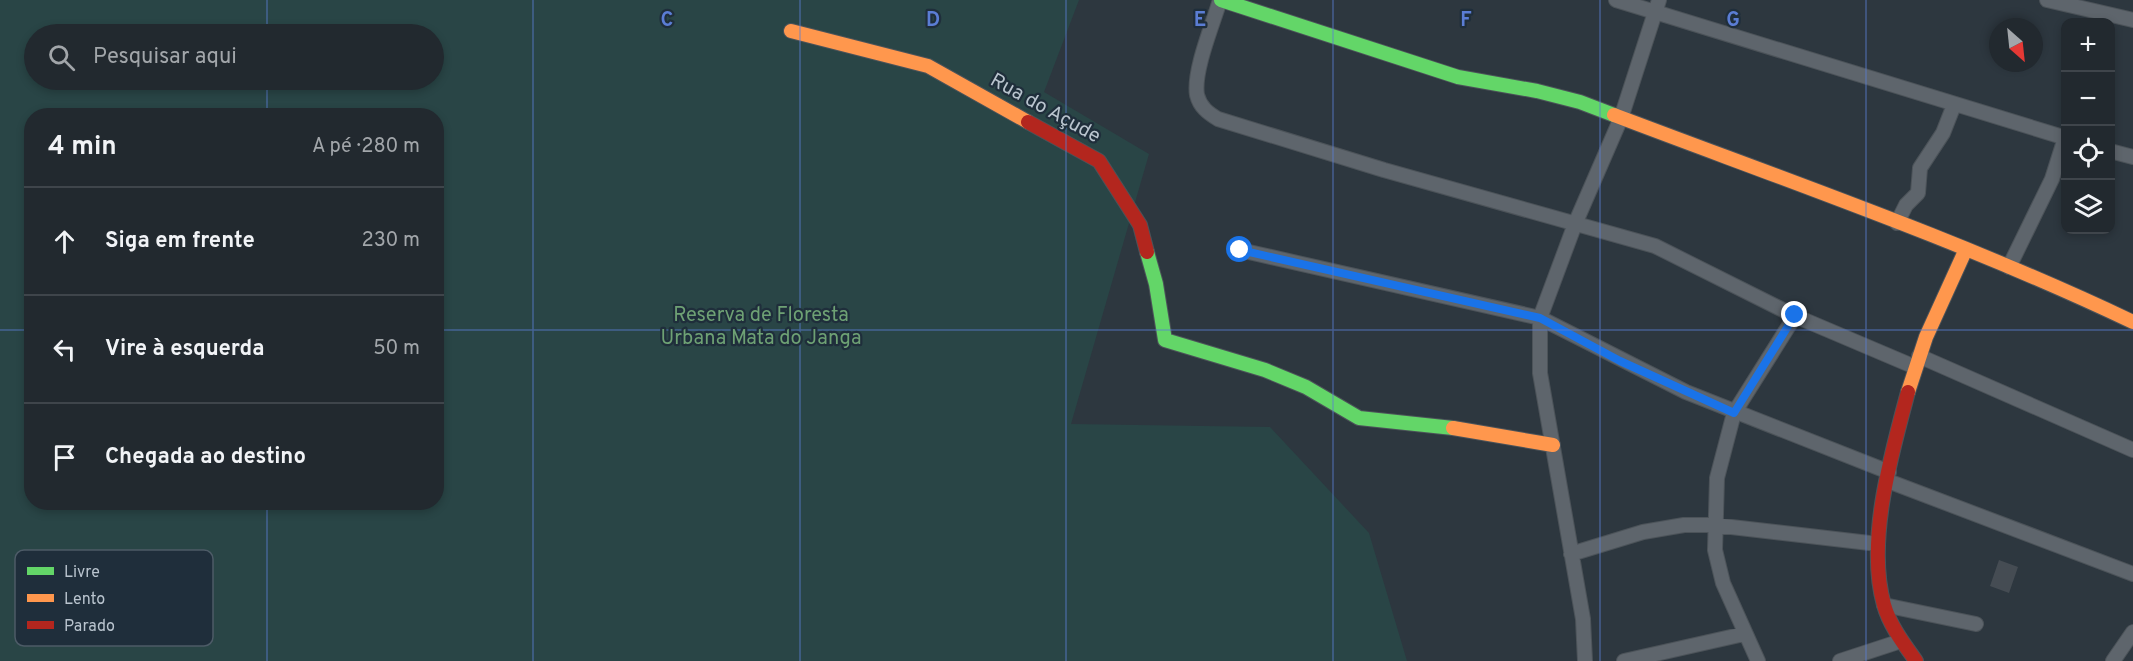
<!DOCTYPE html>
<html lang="pt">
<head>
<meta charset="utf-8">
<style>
  body { margin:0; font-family:Overpass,sans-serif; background:#2a3137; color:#f1f3f6 }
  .controls { position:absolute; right:18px; top:18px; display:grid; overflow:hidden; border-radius:12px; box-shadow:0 3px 9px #0003 }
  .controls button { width:54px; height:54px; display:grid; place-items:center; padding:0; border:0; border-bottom:2px solid #3f454b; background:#22292f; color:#f1f3f6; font:30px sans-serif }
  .compass { position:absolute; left:1989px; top:18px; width:54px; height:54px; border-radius:50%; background:#22292f; box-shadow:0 3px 9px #0003; rotate:153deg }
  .stop { position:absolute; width:18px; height:18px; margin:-14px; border:4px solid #1a73e8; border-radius:50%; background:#fff }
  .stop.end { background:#1a73e8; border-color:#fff; box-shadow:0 2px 6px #0008 }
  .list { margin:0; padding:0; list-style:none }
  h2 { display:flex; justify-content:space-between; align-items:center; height:78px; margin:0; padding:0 24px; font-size:26px }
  h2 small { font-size:20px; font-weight:400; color:#a2a6aa }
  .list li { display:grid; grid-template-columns:39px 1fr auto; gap:18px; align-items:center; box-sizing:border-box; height:108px; padding:0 24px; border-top:2px solid #3f454b }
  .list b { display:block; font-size:22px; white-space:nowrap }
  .list em { font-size:20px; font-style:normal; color:#a2a6aa }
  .icon { flex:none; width:33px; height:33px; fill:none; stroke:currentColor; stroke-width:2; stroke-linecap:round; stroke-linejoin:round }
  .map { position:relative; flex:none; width:2133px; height:661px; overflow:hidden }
  .search { position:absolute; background:#22292f; box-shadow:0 3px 9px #0003; left:24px; top:24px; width:420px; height:66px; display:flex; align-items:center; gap:15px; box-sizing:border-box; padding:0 21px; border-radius:33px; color:#a2a6aa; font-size:22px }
  .panel { position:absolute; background:#22292f; box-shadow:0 3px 9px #0003; left:24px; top:108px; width:420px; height:402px; border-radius:24px }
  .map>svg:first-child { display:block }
</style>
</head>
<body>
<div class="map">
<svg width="2133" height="661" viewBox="0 0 2133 661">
  <rect width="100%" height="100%" fill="#2d373f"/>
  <path fill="#294546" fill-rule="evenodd" d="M0 0H1079L1044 92 1149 154 1071 424 1270 427 1369 533 1407 661H0ZM34 34H434V80H34ZM32 116H436V502H32Z"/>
  <path fill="#454c53" d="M1999 560 2018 567 2009 593 1990 586Z"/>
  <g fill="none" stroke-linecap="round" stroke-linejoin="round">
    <g stroke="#4c5359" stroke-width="16">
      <path id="street" d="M1220 0C1213 24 1193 71 1197 95 1200 107 1208 113 1218 119L1384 170 1655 246 1795 316 1915 367
        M1616 0 2066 138
        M2047 0 2133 20
        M2110 151 2133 157
        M1897 223 1906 205 1918 193 1920 168 1943 133 1954 105
        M1240 250 1540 318 1686 392 1889 472
        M2009 267 2052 179 2065 138
        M1919 356 2133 450
        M1888 481 2133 574
        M1571 554 1643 532 1684 525H1714L1878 544
        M1884 605 1976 624
        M1585 661 1583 619 1540 373V318L1575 224 1621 118 1659 0
        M1624 661 1744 634
        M1758 661 1723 583 1715 550 1717 478 1734 413 1795 316
        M1840 661 1901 641
        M2113 661 2133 632"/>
    </g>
    <g stroke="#4c5359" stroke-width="16">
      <path id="fast" d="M1221 0 1458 77 1537 91 1580 102 1614 115
        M1147 252 1156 284 1165 340 1265 370 1306 387 1359 418 1453 428"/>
    </g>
    <g stroke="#4c5359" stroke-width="16">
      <path id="slow" d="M791 31 928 66 1028 122
        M1614 115C1788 181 1965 242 2133 322
        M1908 392 1926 337 1966 249
        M1453 428 1553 445"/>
    </g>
    <g stroke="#4c5359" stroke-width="16">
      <path id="jam" d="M1028 122 1099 161 1140 225 1147 252
        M1908 392C1891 455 1866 542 1884 605 1890 626 1904 644 1916 661"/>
    </g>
    <use href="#street" stroke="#5e656c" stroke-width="14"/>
    <use href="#fast" stroke="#63d668" stroke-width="14"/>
    <use href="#slow" stroke="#ff974d" stroke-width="14"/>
    <use href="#jam" stroke="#b3261e" stroke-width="14"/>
  </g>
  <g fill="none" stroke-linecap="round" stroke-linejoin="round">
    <path stroke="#1a73e8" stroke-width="8" d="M1240 250 1540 318 1620 361 1734 413 1795 315"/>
  </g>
  <path fill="none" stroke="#5b7dd4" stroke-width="1.5" stroke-opacity="0.55" d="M267 0V34M533 0V661M800 0V661M1066 0V661M1333 0V661M1600 0V661M1866 0V661M267 80V116M0 330H32M436 330H2133M267 502V661"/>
  <g text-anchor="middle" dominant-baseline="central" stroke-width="4.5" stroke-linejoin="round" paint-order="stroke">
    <g font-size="20" fill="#b9c4ce" stroke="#1f2e3b">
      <text transform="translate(1045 109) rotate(29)">Rua do Açude</text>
    </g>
    <g font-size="20" fill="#6ea174" stroke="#1f2e3b">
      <text x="761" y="316">Reserva de Floresta<tspan x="761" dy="23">Urbana Mata do Janga</tspan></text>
    </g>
  </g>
  <rect x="15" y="550" width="198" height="96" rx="9" fill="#1f2e3b" stroke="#4d5b67" stroke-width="1.5"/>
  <rect x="27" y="567" width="27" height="8" fill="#63d668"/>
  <rect x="27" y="594" width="27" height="8" fill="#ff974d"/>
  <rect x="27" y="621" width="27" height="8" fill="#b3261e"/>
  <g font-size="16" fill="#b9c4ce">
    <text x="64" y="577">Livre</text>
    <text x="64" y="604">Lento</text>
    <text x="64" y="631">Parado</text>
  </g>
  <g font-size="20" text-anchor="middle" font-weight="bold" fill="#5b7dd4" stroke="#1f2e3b" stroke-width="4.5" stroke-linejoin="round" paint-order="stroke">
    <text x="667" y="26">C</text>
    <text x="933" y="26">D</text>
    <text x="1200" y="26">E</text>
    <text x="1466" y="26">F</text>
    <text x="1733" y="26">G</text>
  </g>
</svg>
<div class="controls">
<button>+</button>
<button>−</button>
<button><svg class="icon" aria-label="locate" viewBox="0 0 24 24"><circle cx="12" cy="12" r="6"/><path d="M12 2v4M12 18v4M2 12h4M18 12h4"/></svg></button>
<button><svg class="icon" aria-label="layers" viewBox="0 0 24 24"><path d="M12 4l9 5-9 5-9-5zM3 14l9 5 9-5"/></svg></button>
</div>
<svg class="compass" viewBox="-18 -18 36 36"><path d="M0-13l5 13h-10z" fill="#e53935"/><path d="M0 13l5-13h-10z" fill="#a2a6aa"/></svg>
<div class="stop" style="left:1240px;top:250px"></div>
<div class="stop end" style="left:1795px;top:315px"></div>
<div class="search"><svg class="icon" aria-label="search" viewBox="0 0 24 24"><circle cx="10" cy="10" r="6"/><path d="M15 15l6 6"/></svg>Pesquisar aqui</div>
<section class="panel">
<h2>4 min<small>A pé · 280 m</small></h2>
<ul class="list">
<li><svg class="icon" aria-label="ahead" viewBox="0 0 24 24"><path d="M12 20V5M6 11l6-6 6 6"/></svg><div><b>Siga em frente</b></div><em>230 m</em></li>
<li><svg class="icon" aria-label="left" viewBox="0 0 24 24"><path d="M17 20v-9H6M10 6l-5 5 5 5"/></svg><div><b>Vire à esquerda</b></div><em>50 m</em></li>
<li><svg class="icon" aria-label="arrive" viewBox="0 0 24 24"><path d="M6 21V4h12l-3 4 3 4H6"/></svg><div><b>Chegada ao destino</b></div></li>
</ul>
</section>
</div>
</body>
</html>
